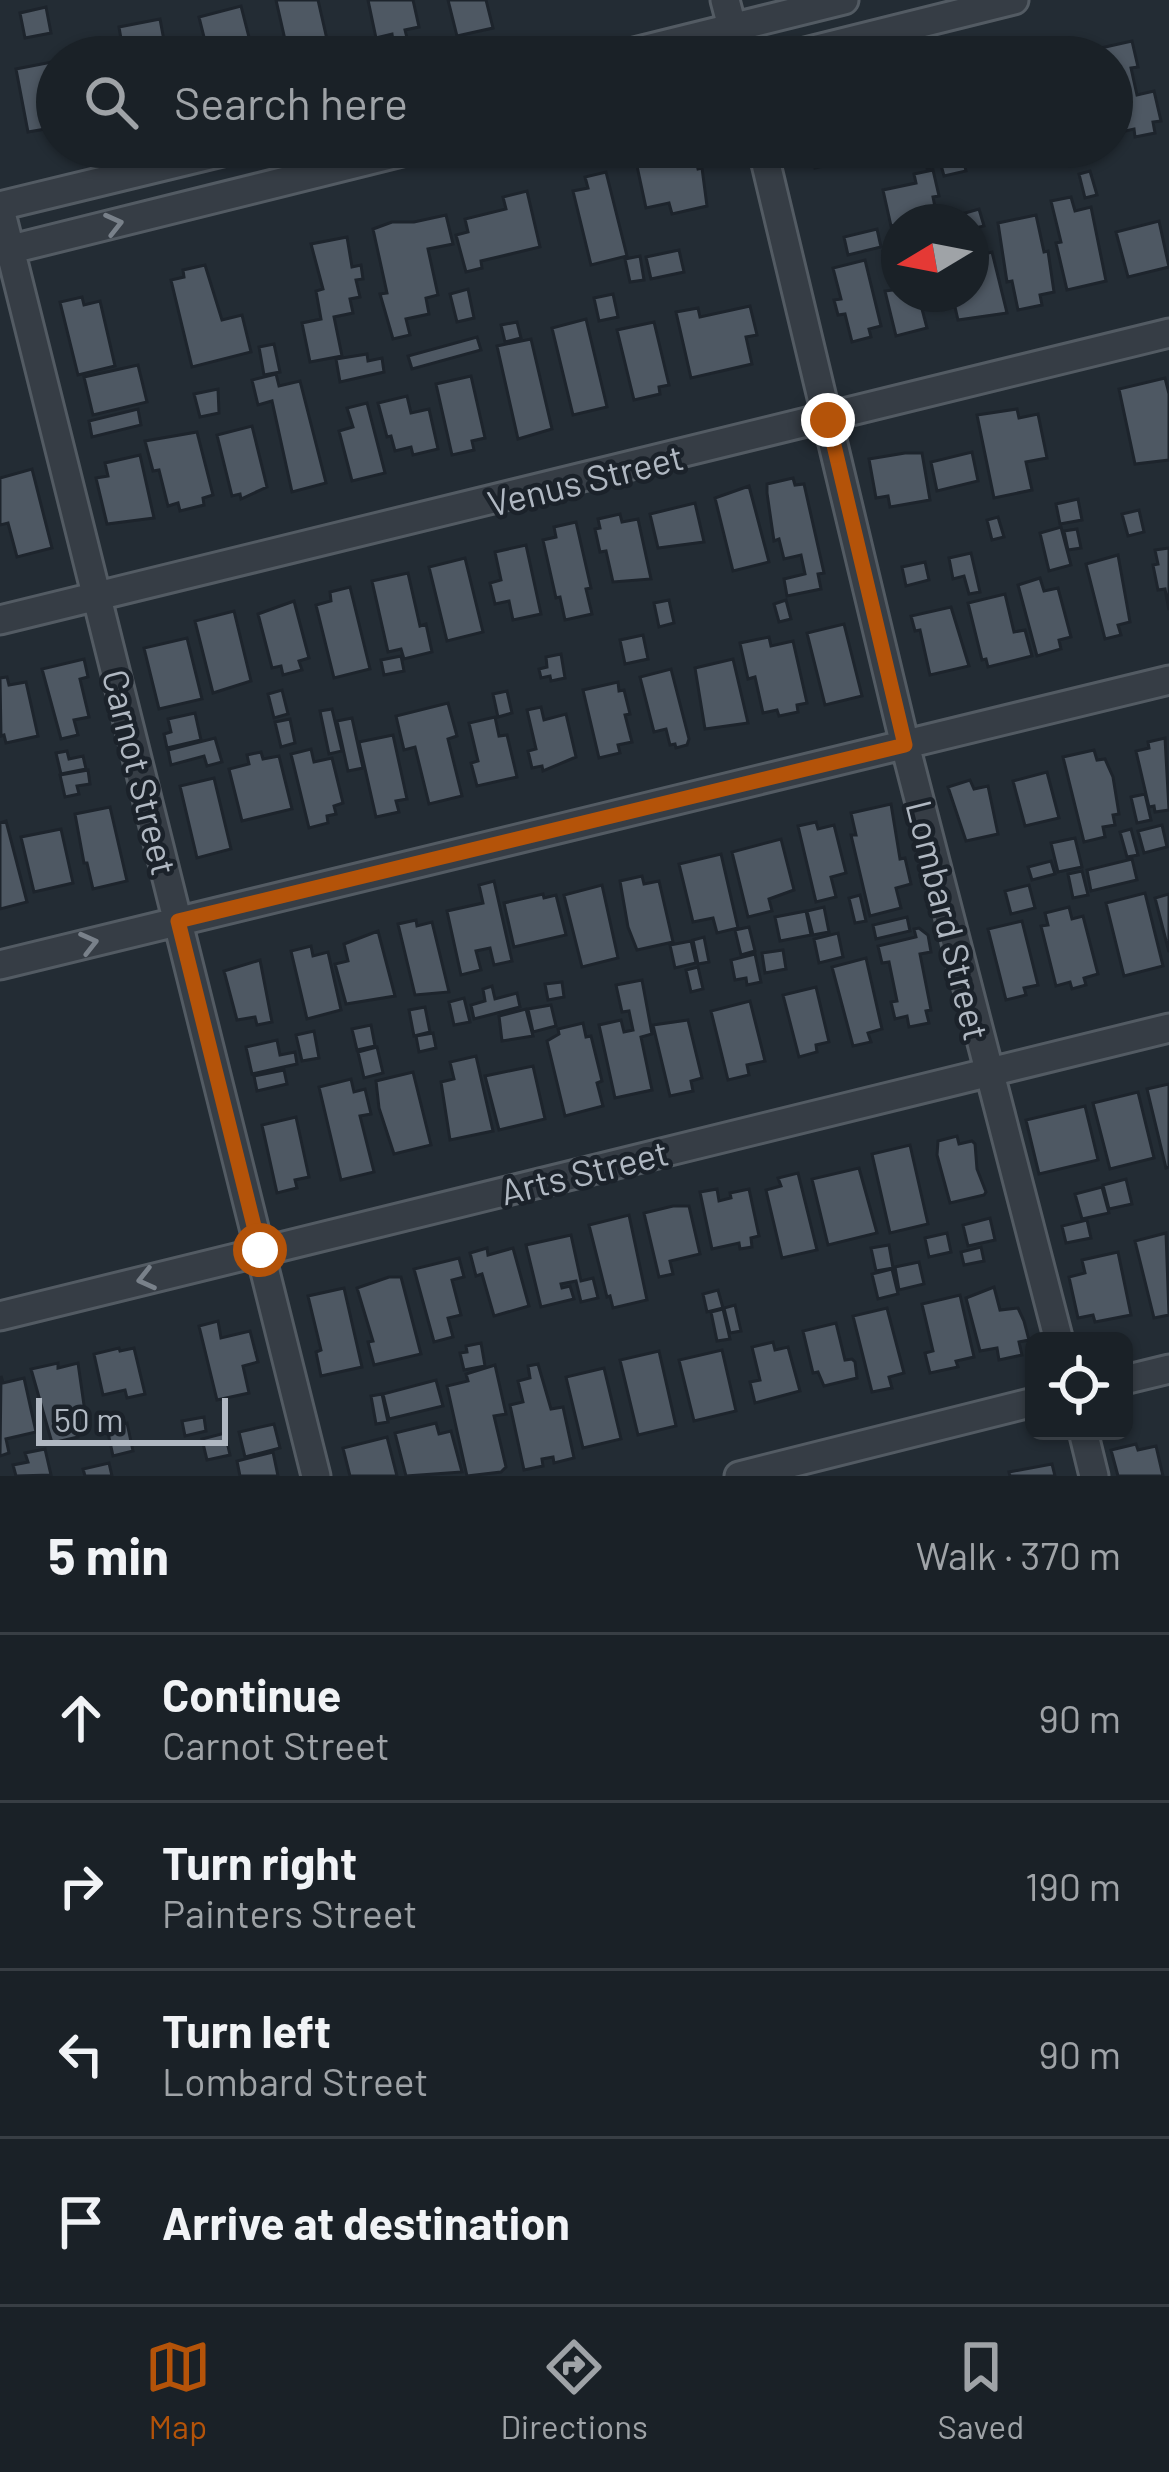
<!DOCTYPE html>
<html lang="en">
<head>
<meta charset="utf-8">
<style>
  body { margin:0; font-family:Barlow,sans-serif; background:#23292f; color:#f1f3f6 }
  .controls { position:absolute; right:36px; bottom:36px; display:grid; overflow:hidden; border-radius:18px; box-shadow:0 3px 9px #0004 }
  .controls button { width:108px; height:108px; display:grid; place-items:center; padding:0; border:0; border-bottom:3px solid #383e44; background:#1a2127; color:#f1f3f6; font:60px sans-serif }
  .compass { position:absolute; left:881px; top:204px; width:108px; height:108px; border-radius:50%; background:#1a2127; box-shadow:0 3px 9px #0004; rotate:260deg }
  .scale { position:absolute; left:36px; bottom:30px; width:192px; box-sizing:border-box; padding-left:12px; border:6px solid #b0b8c2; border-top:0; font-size:33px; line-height:42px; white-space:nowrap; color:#b0b8c2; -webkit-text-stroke:9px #1b222a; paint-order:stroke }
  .stop { position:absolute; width:36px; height:36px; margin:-27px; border:9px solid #b45309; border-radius:50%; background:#fff }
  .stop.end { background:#b45309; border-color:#fff; box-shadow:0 3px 12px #0008 }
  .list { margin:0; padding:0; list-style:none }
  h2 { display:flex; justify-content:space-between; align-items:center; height:156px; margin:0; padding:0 48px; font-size:51px }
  h2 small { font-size:39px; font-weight:400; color:#9fa3a7 }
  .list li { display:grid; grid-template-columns:78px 1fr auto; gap:36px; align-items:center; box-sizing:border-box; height:168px; padding:0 48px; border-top:3px solid #383e44 }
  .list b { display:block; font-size:45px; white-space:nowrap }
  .list p { margin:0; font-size:39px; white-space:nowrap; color:#9fa3a7 }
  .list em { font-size:39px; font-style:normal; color:#9fa3a7 }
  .icon { flex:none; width:66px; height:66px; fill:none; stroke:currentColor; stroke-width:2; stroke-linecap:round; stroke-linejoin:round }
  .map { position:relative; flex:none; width:1169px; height:1476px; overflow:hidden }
  .search { position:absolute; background:#1a2127; box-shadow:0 3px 9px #0004; left:36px; right:36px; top:36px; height:132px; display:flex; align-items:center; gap:30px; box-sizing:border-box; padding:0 42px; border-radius:66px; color:#9fa3a7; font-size:45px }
  .sheet { height:828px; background:#1a2127 }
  nav { display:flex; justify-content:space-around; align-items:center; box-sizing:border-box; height:168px; border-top:3px solid #383e44; background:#1a2127; font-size:33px; color:#9fa3a7 }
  nav a { display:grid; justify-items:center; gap:6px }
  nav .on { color:#b45309 }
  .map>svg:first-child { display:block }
</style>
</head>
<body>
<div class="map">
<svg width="1169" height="1476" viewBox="0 0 1169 1476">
  <rect width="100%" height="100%" fill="#232c34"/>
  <path fill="#4e5863" stroke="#1d242c" stroke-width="3" d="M276 0H318L331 57H276L273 47 286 44Z
    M368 0H413L419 27 405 30 407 38 393 41 392 34 376 38Z
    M448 0H486L493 28 457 36Z
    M241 6 254 57H209L199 17Z
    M46 7 51 33 25 38 20 13Z
    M160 19 167 57H124L119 27Z
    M1132 41 1138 67 1131 68 1137 95 1154 91 1161 121 1153 122 1155 133 1135 137 1134 129 1112 134V57H1084L1083 52Z
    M57 61V127L28 132 16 69Z
    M810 147H880L881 160 865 164 863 157 815 168Z
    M922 147H960L966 171 944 176 941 165 927 168Z
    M695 156 698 169 702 168 707 206 672 214 669 203 646 208 637 166Z
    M933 170 939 196 933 197 937 217 891 226 883 190 916 183 914 174Z
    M1090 171 1097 195 1085 198 1079 174Z
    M606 172 627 256 591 265 573 191 588 188 585 177Z
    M527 191 540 247 481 261 482 268 466 272 456 235 468 232 465 219 506 209 503 197Z
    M1071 197 1075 211 1091 207 1106 281 1067 290 1056 243 1061 242 1051 201Z
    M979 209 984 226 971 229 965 213Z
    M446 215 453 244 428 249 438 295 426 298 429 314 406 319 410 335 393 339 380 294 387 293 373 229 392 222H414Z
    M1036 215 1044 252 1048 251 1054 292 1040 295 1042 305 1018 310 1012 281 1007 282 998 223Z
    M1159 221 1169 267 1128 277 1116 232Z
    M877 229 881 247 848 255 844 237Z
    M347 237 352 267 361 265 363 279 356 280 360 297 350 299 353 313 334 317 342 356 310 362 302 323 321 319 316 291 323 289 311 244Z
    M899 247V294H941L943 303 922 309 927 328 896 336 885 291 893 290 883 251Z
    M978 247 981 255 992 252 1007 313 958 320 952 294H971V249Z
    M679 250 684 272 651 279 646 257Z
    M640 256 644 280 630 282 625 259Z
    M865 260 881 326 869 329 871 337 852 342 845 314 838 315 834 300 841 299 833 268Z
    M205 265 222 320 242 315 251 352 192 367 171 280 184 277 183 270Z
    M468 289 474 318 457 322 450 294Z
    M613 294 618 317 599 321 594 298Z
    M82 297 84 305 100 301 115 366 78 375 60 302Z
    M750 306 757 335 746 337 752 364 691 378 676 312 698 308 700 317Z
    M586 319 607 407 573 415 552 328Z
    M517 322 521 338 505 342 501 325Z
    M654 322 669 385 659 387 660 394 634 400 617 330Z
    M477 337 481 350 412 369 408 356Z
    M531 339 552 429 518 439 497 346Z
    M274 344 280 372 264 375 259 347Z
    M367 354 368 361 382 358 384 372 340 382 336 359Z
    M138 365 147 402 93 415 84 377Z
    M276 374 279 386 300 381 326 483 292 492 272 401 258 405 252 380Z
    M471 376 485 438 472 441 474 450 452 455 436 384Z
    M1165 378 1169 394V460L1135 464 1119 389Z
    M218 389 219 413 200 417 194 394Z
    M407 396 411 413 429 409 438 449 413 455 411 447 395 451 391 436 387 437 378 403Z
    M367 403 385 473 352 481 339 431 353 427 347 408Z
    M138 409 141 425 92 437 89 421Z
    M1017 409 1019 418 1038 414 1047 458 1026 462 1032 490 994 498 977 415Z
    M252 426 267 487 241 499 240 494 232 496 217 435Z
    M197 432 213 495 203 498 204 505 180 511 178 503 168 506 159 470 153 471 145 441Z
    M972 452 978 481 937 491 931 462Z
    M905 453H922L930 500 890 507 888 496 876 498 869 459Z
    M140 455 154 518 107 524 96 478 108 476 105 463Z
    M32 469 52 548 17 557 8 523 0 525V478Z
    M793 478 795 485 804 484 824 573 818 574 821 589 787 596 784 579 805 574 801 555 784 559 779 539 774 541 767 493V484Z
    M749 486 769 562 733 571 715 498Z
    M1078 499 1082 520 1060 524 1056 504Z
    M695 503 704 542 658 548 650 514Z
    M1139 510 1144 532 1128 536 1122 514Z
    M620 514 622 522 638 519 651 579 613 582 606 551 600 552 595 529 600 528 598 519Z
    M998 517 1004 537 992 540 987 520Z
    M576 522 591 588 586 589 592 614 565 620 560 597 556 598 543 540 556 537 554 527Z
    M1061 527 1071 565 1049 571 1040 533Z
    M1077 529 1081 548 1068 550 1064 531Z
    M526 545 541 614 513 620 509 601 495 604 490 583 501 580 495 552Z
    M1169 548V610L1165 589 1158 590 1153 565 1158 564 1155 550Z
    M971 553 980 592 969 594 964 576 953 579 949 558Z
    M1118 555 1130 622 1118 625 1121 635 1105 639 1086 564Z
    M465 558 483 632 447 641 429 567Z
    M925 562 929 580 906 586 902 567Z
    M408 573 420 626 426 624 432 652 404 659 401 649 388 652 372 581Z
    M1040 578 1044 591 1058 588 1071 637 1059 640 1061 649 1037 656 1018 585Z
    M350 587 370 669 334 678 316 605 331 601 330 592Z
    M1005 594 1014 632 1025 630 1032 656 988 667 986 659 982 660 968 603Z
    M669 600 674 623 659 627 654 603Z
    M786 600 791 619 779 622 774 604Z
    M294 601 309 658 299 661 302 670 283 675 281 666 272 668 258 614Z
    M951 607 969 666 930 675 920 630 915 631 911 616Z
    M234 611 251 681 213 693 195 621Z
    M844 624 862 696 825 705 807 633Z
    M643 635 648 659 625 664 620 640Z
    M769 637 771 646 793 641 807 703 797 705 798 712 779 716 777 710 763 713 755 677 748 679 740 643Z
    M187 638 202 699 159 709 144 648Z
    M561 654 565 678 551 681 550 676 541 678 539 669 547 667 546 657Z
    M401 656 404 671 384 675 381 660Z
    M84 659 88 677 80 679 89 717 74 720 78 735 61 739 42 669Z
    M733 659 748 723 705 729 695 668Z
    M671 669 689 739 687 745 676 748 675 744 670 745 666 729 654 732 640 677Z
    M7 677 9 685 26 682 38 736 6 743 4 735 1 736 0 678Z
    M618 682 619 691 624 690 630 714 625 715 632 742 618 745 620 753 599 758 583 690Z
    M282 690 288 714 274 718 268 694Z
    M507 691 512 713 498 717 493 694Z
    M448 703 457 736 448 739 462 796 429 804 415 747 404 750 396 716Z
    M541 707 544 720 566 714 576 757 543 771 542 766 532 768 528 751 536 749 527 710Z
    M332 709 342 751 329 754 320 711Z
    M195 713 201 740 167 748 164 734 171 732 168 719Z
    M495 717 499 736 507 735 517 777 477 786 471 763 478 761 469 723Z
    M352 718 363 768 348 771 337 721Z
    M290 719 295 743 281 747 275 722Z
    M393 735 407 799 396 801 399 812 376 817 359 742Z
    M215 738 222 762 207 766 204 756 171 765 168 750Z
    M1165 738 1169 810 1155 812 1154 806 1149 807 1136 751 1149 748 1148 742Z
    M311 749 314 762 332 758 343 803 334 806 336 814 327 816 328 823 309 828 291 754Z
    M1094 750 1097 760 1105 759 1113 777 1119 814 1113 815 1115 825 1103 827 1105 837 1084 842 1063 757Z
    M67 751 69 759 83 756 86 769 61 774 56 753Z
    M261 752 263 759 279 756 292 809 242 821 229 769 249 764 247 755Z
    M88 770 90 784 77 786 79 794 65 797 60 775Z
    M1047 772 1059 818 1025 826 1013 781Z
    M214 778 231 849 197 858 180 786Z
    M970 780 974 789 988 786 998 834 966 841 948 787Z
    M1145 794 1151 820 1137 823 1131 797Z
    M891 804 900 859 905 858 911 884 896 888 901 908 870 916 851 835H856L851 813Z
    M110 807 127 881 93 889 87 863H84L75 814Z
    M6 821 27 902 0 909V823Z
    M816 822 818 829 834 825 846 873 831 877 836 897 816 902 798 826Z
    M1162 825 1167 847 1144 853 1138 831Z
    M61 829 73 883 34 892 21 837Z
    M1131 829 1138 855 1127 857 1120 832Z
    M1075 838 1082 867 1058 872 1051 843Z
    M781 839 794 890 769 899 772 911 748 917 732 852Z
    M721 854 738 928 717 933 713 918 693 922 679 864Z
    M1132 859 1137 880 1091 891 1087 870Z
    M1051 861 1055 874 1032 880 1028 867Z
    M1082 871 1088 895 1073 898 1068 874Z
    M642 876 644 884 659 881 673 942 637 950 628 927 620 881Z
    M494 881 512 961 494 965 490 948 476 951 481 970 461 975 447 911 483 903 479 885Z
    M602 885 618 958 582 967 564 895Z
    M1029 885 1035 908 1011 914 1005 891Z
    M1145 893 1163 966 1124 976 1106 903Z
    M543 894 544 898 556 895 566 935 514 947 504 903Z
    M1169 894V952L1155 898Z
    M860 895 866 921 855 923 849 898Z
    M824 907 829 932 813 935 807 911Z
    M1069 907 1072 919 1083 916 1098 974 1084 978 1086 985 1072 989 1070 982 1056 986 1041 926 1048 925 1045 913Z
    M806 911 811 935 780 941 775 917Z
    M907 917 910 931 876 939 873 925Z
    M416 920 417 926 432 922 449 992 415 995 398 924Z
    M1022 921 1038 985 1024 988 1026 995 1006 1000 988 929Z
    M749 927 755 951 741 955 735 930Z
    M919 928 928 935 931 952 920 954 931 1010 926 1011 929 1023 909 1027 907 1016 895 1019 891 1002 897 1001 889 962 882 963 878 946 916 937 914 929Z
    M378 931 395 996 346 1004 335 964 348 961 344 944Z
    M838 933 843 957 819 963 814 939Z
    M704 937 709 962 698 964 693 940Z
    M691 941 696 963 675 968 670 945Z
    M311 946 313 956 328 952 341 1010 307 1019 291 951Z
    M783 950 786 969 765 973 762 953Z
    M755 954 761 982 747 985 746 978 735 980 731 960Z
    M866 958 882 1029 868 1033 871 1042 853 1046 832 967Z
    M260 960 272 1022 257 1025 255 1017 237 1020 224 971Z
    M698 967 703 989 691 992 686 970Z
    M642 980 652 1034 641 1037 652 1090 615 1098 599 1025 621 1020 624 1032 633 1030 629 1011 622 1012 616 985Z
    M562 982 564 997 548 1000 545 984Z
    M492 986 495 999 517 993 520 1007 474 1019 471 1005 485 1001 483 989Z
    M816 987 829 1042 816 1045 817 1052 799 1057 783 995Z
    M464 998 470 1022 454 1025 449 1002Z
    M750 1001 765 1061 747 1065 749 1075 728 1080 711 1011Z
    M551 1005 556 1026 533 1032 528 1009Z
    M425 1007 430 1032 414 1036 409 1010Z
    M526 1009 533 1036 502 1041 499 1016Z
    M688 1020 702 1078 691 1081 693 1091 670 1096 653 1025Z
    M583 1023 586 1037 591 1036 602 1081 597 1083 603 1106 565 1116 547 1041 559 1034 558 1029Z
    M371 1025 375 1046 357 1050 352 1029Z
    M314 1031 319 1058 302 1061 296 1035Z
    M433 1033 436 1048 419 1052 416 1036Z
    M277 1040 280 1055 295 1052 297 1064 252 1074 246 1047Z
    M377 1047 383 1073 364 1078 358 1052Z
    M476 1056 493 1131 450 1140 441 1082 454 1079 450 1062Z
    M533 1066 545 1119 499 1130 485 1076Z
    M284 1070 287 1084 257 1091 254 1076Z
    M413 1072 431 1145 394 1154 379 1108 376 1081Z
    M351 1079 354 1092 365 1089 371 1114 360 1116 374 1172 341 1180 319 1087Z
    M1169 1084V1167L1166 1168 1147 1089Z
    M1138 1092 1154 1158 1110 1169 1093 1103Z
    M1085 1106 1098 1160 1039 1174 1026 1120Z
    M296 1117 309 1177 295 1180 297 1188 277 1193 262 1125Z
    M957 1136 959 1144 972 1141 975 1144 977 1169 986 1192 984 1195 950 1203 937 1155 938 1141Z
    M910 1145 928 1224 890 1233 872 1154Z
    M859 1168 877 1233 828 1245 812 1179Z
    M798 1173 817 1250 782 1258 766 1190 781 1186 778 1178Z
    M1126 1179 1132 1204 1109 1209 1103 1185Z
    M1102 1187 1109 1213 1082 1219 1075 1194Z
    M717 1189 719 1201 731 1198 730 1193 749 1189 759 1236 751 1238 752 1247 740 1249 739 1243 712 1249 700 1192Z
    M673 1206H689L700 1254 670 1261 673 1274 659 1277 644 1213Z
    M629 1215 647 1300 613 1308 610 1296 607 1297 589 1225Z
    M990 1218 995 1240 968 1246 963 1225Z
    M1087 1220 1091 1238 1066 1243 1062 1226Z
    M947 1233 951 1252 929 1257 925 1238Z
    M1166 1233 1169 1315 1154 1318 1135 1241Z
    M571 1235 581 1281 593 1278 598 1298 581 1302 576 1281 561 1284 562 1288 570 1286 574 1299 541 1307 526 1245Z
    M889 1245 893 1268 876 1271 871 1248Z
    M981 1247 984 1261 964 1265 961 1252Z
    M487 1248 488 1255 513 1248 529 1306 494 1316 482 1274 476 1276 470 1253Z
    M1118 1252 1131 1315 1095 1322 1093 1315 1078 1318 1069 1277 1085 1273 1082 1260Z
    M459 1258 464 1277 452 1280 461 1315 448 1318 453 1337 434 1342 414 1269Z
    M919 1262 924 1284 899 1290 895 1267Z
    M892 1269 898 1294 878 1299 872 1274Z
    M389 1277H401L421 1354 374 1365 368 1342 373 1341 357 1288Z
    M994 1287 1000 1310 1018 1308 1024 1321 1029 1340 1019 1342 1022 1355 999 1360 997 1348 980 1351 966 1298Z
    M344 1288 362 1367 321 1376 316 1352 321 1350 308 1296Z
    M718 1290 723 1308 707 1312 703 1294Z
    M960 1295 974 1357 956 1361 958 1367 930 1373 925 1353 933 1351 922 1304Z
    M735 1305 741 1331 730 1333 724 1308Z
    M887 1308 904 1373 889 1377 892 1388 872 1392 853 1316Z
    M723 1309 730 1339 717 1341 711 1312Z
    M218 1321 221 1338 250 1331 258 1362 243 1366 249 1393 217 1400 199 1326Z
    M836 1323 845 1360 852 1359 855 1362 857 1378 824 1386 818 1372 813 1373 803 1331Z
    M773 1342 775 1350 788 1347 800 1391 755 1403 750 1382 760 1380 752 1347Z
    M481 1343 485 1366 464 1370 460 1353 467 1352 466 1346Z
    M119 1348 120 1351 134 1348 145 1394 127 1398 125 1390 103 1395 94 1354Z
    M722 1350 736 1411 694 1421 679 1360Z
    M659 1351 676 1426 638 1435 620 1360Z
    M58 1363V1368L78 1363 87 1426 76 1428 78 1437 52 1443 31 1369Z
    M538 1364 551 1409 563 1407 574 1458 554 1463 553 1457 542 1459 543 1466 524 1470 510 1405 523 1402 518 1381 530 1378 528 1366Z
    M495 1365 506 1414 494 1416 506 1467 501 1472 467 1476 447 1386 468 1381 466 1374Z
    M604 1368 621 1439 583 1448 566 1377Z
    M1 1376 3 1383 24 1378 36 1432 6 1439 9 1453 0 1456Z
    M436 1380 443 1406 389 1419 383 1394Z
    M382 1394 388 1422 376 1424 371 1396Z
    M204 1417 206 1431 185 1436 182 1421Z
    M127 1423 133 1451 113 1456 107 1428Z
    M436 1423 439 1434 451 1431 462 1472 406 1476 395 1433Z
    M274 1424 280 1448 245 1457 239 1432Z
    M225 1433 230 1455 207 1460 202 1439Z
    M387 1437 397 1476H350L343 1448Z
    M1136 1444 1138 1450 1156 1446 1163 1476H1118L1111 1450Z
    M45 1449 51 1475 16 1476 13 1465 28 1462 25 1453Z
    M273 1452 278 1476H240L237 1461Z
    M109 1463 112 1476H85L83 1469Z
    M1052 1464 1055 1476H1010L1009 1472Z"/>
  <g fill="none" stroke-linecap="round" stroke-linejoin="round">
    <g stroke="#535b63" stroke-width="33">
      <path id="minor" d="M725 0 740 57
        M614 57 844 0
        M785 57 1014 0
        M762 147 905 745 1059 1341
        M0 206 243 147
        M0 209 316 1476
        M0 252 422 147
        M0 620 1169 333
        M0 965 1169 680
        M0 1316 1169 1028
        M1124 1380 1169 1369
        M1083 1431 1094 1476
        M739 1476 1034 1402"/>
    </g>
    <use href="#minor" stroke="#363d45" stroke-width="27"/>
  </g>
  <defs><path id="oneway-chevron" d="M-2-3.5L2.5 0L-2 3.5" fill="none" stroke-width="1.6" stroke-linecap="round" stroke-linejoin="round" transform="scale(3)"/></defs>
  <g stroke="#79818a">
    <use href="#oneway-chevron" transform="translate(114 224) rotate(-14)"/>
    <use href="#oneway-chevron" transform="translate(89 943) rotate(-14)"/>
    <use href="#oneway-chevron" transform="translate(146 1279) rotate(166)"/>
  </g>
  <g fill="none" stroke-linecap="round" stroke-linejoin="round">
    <path stroke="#b45309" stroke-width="15" d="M260 1250 178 921 905 745 828 420"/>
  </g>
  <g text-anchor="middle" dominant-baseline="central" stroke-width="9" stroke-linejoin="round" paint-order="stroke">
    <g font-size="36" fill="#b0b8c2" stroke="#1b222a">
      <text transform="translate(585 479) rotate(-14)">Venus Street</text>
      <text transform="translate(141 772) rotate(76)">Carnot Street</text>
      <text transform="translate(949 920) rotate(76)">Lombard Street</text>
      <text transform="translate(584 1171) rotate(-14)">Arts Street</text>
    </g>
  </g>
</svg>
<div class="controls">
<button><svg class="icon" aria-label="locate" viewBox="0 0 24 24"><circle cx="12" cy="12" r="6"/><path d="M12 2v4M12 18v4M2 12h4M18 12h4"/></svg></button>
</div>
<svg class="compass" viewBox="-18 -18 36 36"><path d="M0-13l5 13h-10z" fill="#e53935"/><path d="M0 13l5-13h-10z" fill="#9fa3a7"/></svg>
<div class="scale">50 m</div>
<div class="stop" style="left:260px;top:1250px"></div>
<div class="stop end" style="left:828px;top:420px"></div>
<div class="search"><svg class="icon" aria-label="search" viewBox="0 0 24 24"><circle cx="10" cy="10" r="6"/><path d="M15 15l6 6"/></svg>Search here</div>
</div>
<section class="sheet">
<h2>5 min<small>Walk · 370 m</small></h2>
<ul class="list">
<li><svg class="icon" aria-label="ahead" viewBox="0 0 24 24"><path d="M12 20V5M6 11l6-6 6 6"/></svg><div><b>Continue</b><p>Carnot Street</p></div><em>90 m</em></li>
<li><svg class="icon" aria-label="right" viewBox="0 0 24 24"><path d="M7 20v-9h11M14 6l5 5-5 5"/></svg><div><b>Turn right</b><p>Painters Street</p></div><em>190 m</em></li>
<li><svg class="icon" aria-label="left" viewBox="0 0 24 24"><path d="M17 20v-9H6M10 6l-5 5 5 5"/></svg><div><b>Turn left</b><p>Lombard Street</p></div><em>90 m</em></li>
<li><svg class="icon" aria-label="arrive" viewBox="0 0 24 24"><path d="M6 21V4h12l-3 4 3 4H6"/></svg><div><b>Arrive at destination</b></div></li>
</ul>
</section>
<nav>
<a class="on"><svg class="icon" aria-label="map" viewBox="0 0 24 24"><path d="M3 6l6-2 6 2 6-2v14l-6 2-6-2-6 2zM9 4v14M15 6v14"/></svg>Map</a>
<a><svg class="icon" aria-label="directions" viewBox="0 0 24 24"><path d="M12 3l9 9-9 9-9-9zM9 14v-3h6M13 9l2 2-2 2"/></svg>Directions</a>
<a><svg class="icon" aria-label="saved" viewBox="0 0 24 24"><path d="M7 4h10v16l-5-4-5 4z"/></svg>Saved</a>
</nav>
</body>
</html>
